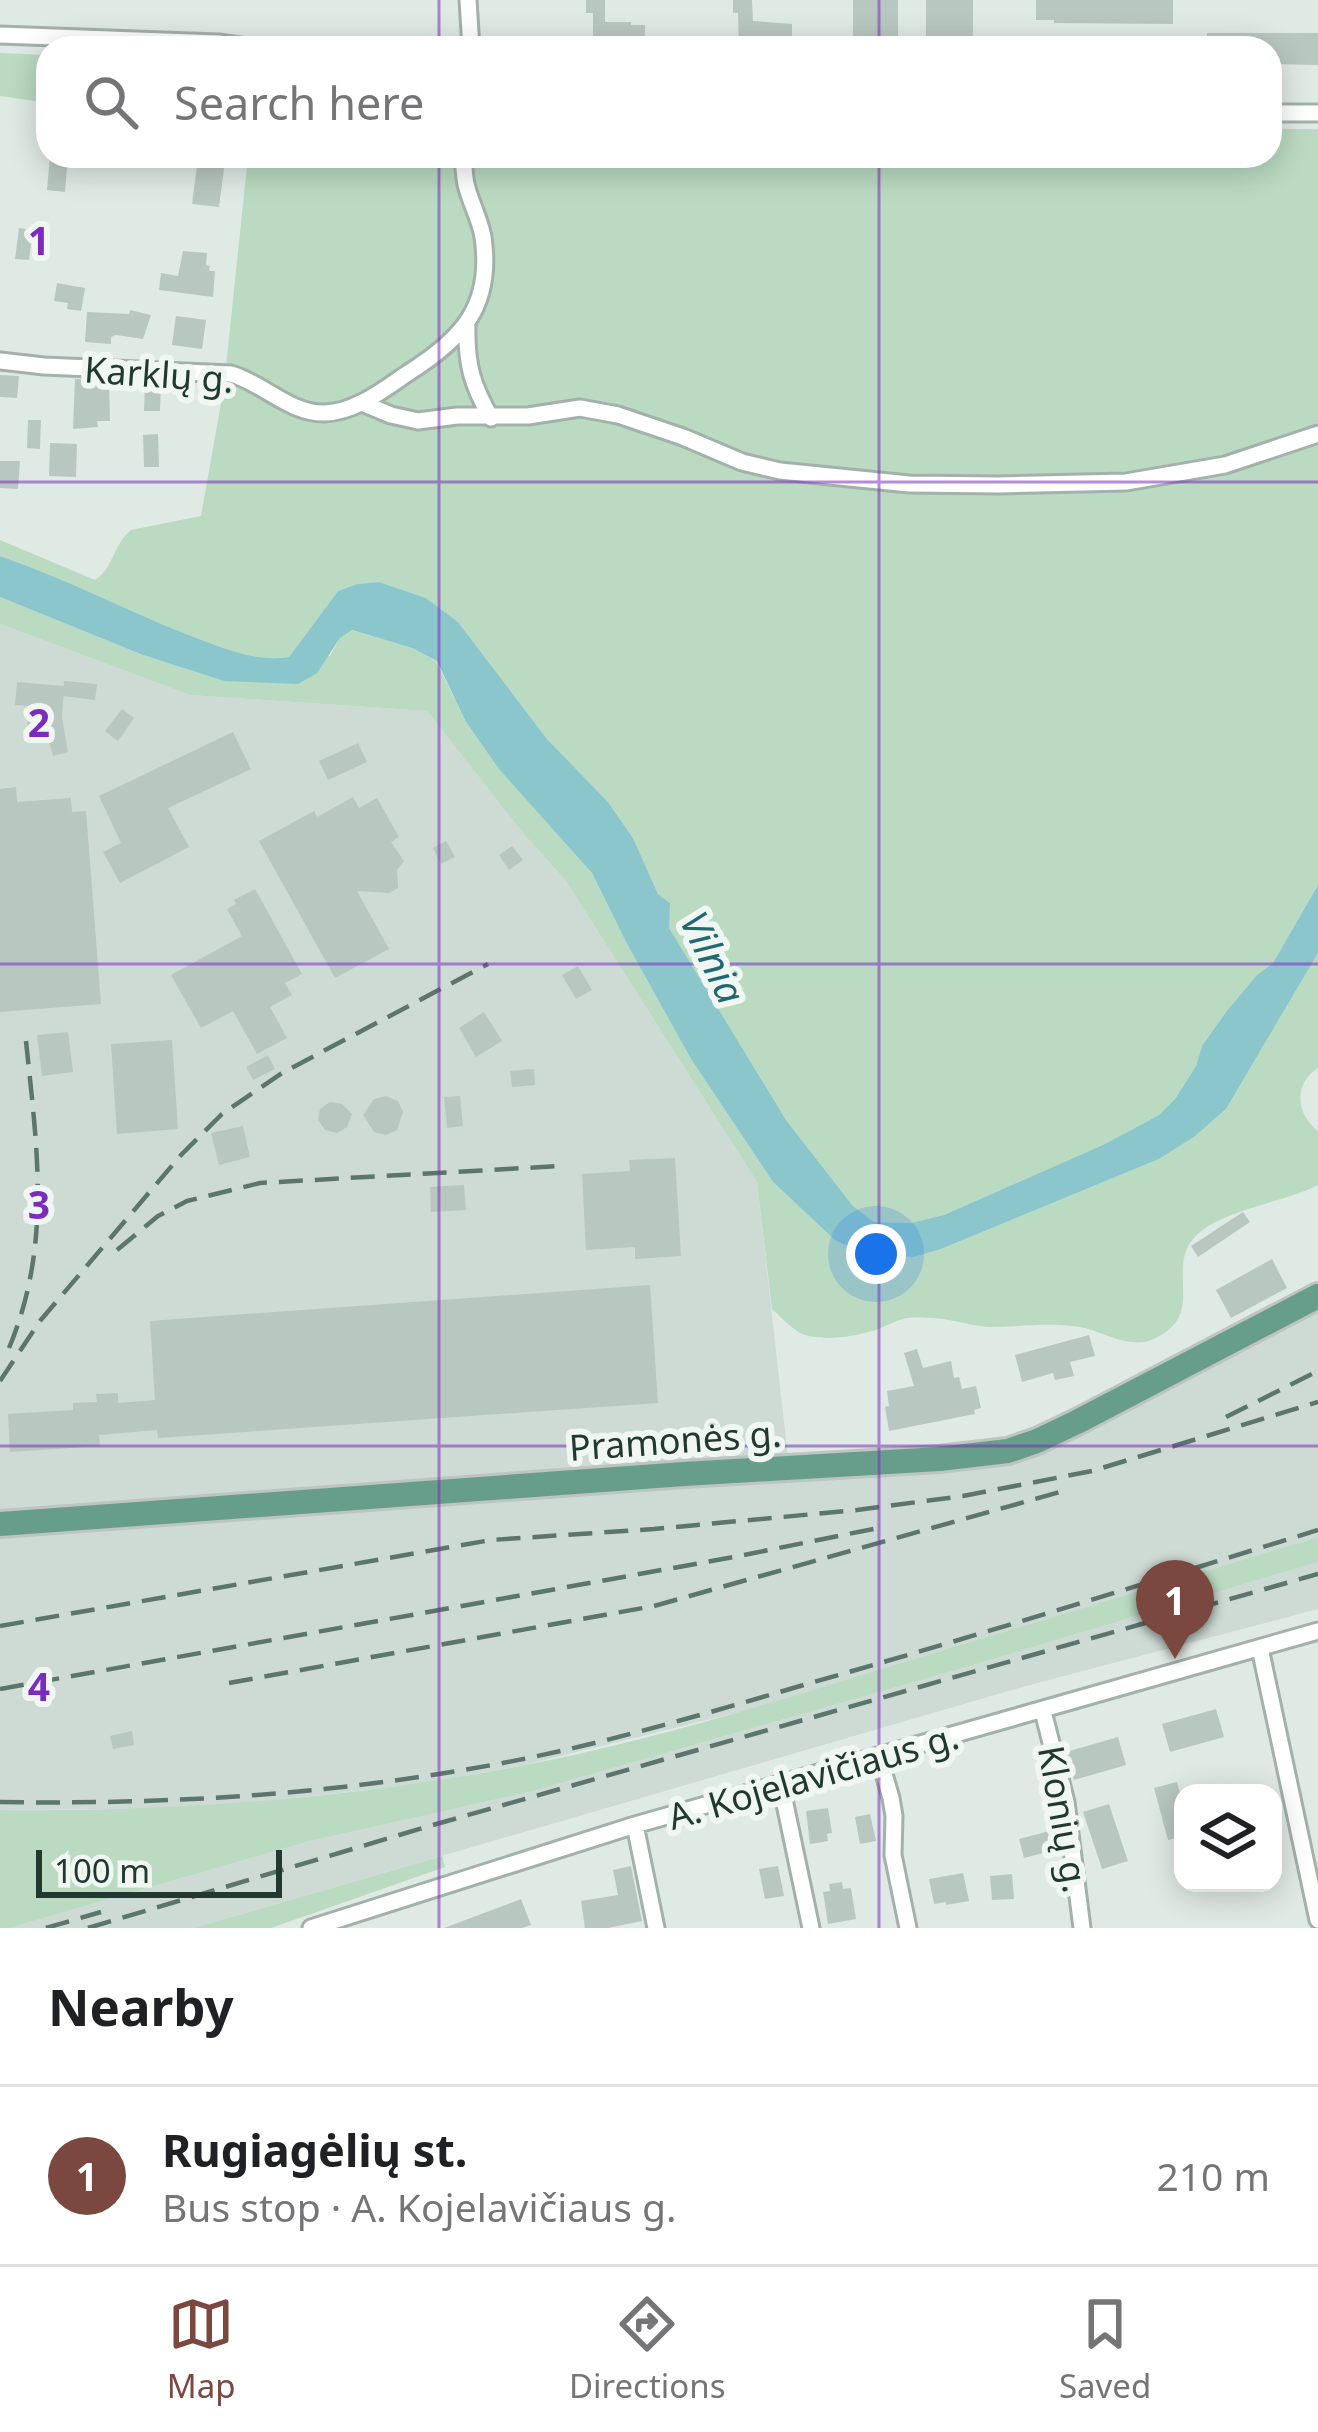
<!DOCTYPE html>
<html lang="en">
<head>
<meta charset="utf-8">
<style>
  body { margin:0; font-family:"Noto Sans",sans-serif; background:#f2f2f2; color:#202124 }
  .controls { position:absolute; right:36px; bottom:36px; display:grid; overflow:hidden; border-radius:24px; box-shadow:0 6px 30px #0003 }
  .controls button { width:108px; height:108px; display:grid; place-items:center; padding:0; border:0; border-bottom:3px solid #e0e0e0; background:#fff; color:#202124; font:60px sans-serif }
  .scale { position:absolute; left:36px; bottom:30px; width:246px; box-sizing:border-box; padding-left:12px; border:6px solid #223931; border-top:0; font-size:33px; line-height:42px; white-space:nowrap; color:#223931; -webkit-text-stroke:9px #f0f7f3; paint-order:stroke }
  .you { position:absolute; left:876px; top:1254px; width:42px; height:42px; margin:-30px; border:9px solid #fff; border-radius:50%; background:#1a73e8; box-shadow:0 0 0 18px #1a73e833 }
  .badge { display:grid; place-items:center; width:78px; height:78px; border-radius:50%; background:#7a483f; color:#fff; font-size:39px; font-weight:700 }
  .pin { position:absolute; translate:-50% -99px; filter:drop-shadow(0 3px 6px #0008) }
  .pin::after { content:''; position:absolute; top:63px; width:42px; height:36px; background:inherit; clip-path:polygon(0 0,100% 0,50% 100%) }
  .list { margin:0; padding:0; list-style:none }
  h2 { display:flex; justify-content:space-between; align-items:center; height:156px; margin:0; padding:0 48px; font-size:51px }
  h2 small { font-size:39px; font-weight:400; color:#757577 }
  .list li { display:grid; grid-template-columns:78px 1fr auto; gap:36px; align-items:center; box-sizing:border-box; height:180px; padding:0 48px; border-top:3px solid #e0e0e0 }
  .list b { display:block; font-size:45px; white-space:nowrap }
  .list p { margin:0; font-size:39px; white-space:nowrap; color:#757577 }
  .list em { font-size:39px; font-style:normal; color:#757577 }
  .icon { flex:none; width:66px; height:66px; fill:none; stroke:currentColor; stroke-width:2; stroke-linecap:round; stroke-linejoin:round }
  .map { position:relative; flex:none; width:1318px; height:1928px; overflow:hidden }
  .search { position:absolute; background:#fff; box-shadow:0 6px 30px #0003; left:36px; right:36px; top:36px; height:132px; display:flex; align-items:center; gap:30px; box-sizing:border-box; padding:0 42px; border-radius:36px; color:#757577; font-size:45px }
  .sheet { height:336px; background:#fff }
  nav { display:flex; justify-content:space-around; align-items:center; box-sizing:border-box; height:168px; border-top:3px solid #e0e0e0; background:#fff; font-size:33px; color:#757577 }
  nav a { display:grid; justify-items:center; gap:6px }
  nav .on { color:#7a483f }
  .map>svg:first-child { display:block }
</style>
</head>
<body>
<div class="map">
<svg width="1318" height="1928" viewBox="0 0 1318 1928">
  <rect width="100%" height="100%" fill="#e0eae5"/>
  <path fill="#cedad4" d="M0 624 190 695 427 711 523 833 566 881 757 1182 788 1457 0 1513Z
    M1318 1305V1537L756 1708 520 1766 419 1784 240 1804 143 1809 0 1810V1535L999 1465 1049 1450Z
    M1318 1562V1609L1026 1686 194 1928H9L310 1841 529 1792 956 1670Z"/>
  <path fill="#badac1" d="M0 53 48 55V103L0 96Z
    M1270 129H1318V885L1273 963 1257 975 1202 1046 1196 1066 1175 1099 1159 1115 1105 1144 944 1215 911 1223 874 1222 853 1206 786 1120 668 927 670 903 658 894 633 838 608 802 547 739 458 622 426 598 379 582 357 584 338 591 289 657C257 662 229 650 199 639 131 614 68 579 0 556V540L95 580C113 569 114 543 131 530L201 516 224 386 248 156H1270Z
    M0 597 143 655 224 681 330 656 340 638 351 630 412 648 436 661 465 720 592 873 626 942 691 1059 773 1182 836 1241 871 1256 914 1257 941 1249 1159 1159 1194 1137 1226 1109 1318 953V1068C1293 1084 1296 1114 1318 1131V1185C1284 1203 1217 1210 1193 1239 1166 1271 1208 1317 1151 1340 1128 1349 1102 1331 1080 1327 1050 1322 1019 1327 988 1327 973 1326 959 1321 943 1319 933 1318 917 1317 907 1318 895 1320 884 1328 872 1331 853 1337 819 1342 800 1333 790 1327 781 1317 772 1309L757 1182 566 881 523 833 427 711 190 695 0 624Z
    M1318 1537V1562L956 1670 529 1792 310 1841 9 1928H0V1810C173 1812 345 1799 515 1767 643 1743 768 1704 892 1666 1034 1623 1176 1580 1318 1537Z
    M442 1856 445 1867 271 1928H194Z"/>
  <path fill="#8bc6cc" d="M0 556C68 579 132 614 199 639 229 650 257 662 289 657L338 591 357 584 379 582 426 598 458 622 547 739 608 802 633 838 658 894 670 903 669 928 786 1120 853 1206 874 1222 911 1223 944 1215 1105 1144 1159 1115 1175 1099 1196 1066 1202 1046 1227 1011 1257 975 1273 963 1318 885V953L1226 1109 1194 1137 1159 1159 941 1249 914 1257 871 1256 836 1241 773 1182 691 1059 626 942 592 873 499 769 465 720 437 661 412 648 352 630 340 638 317 673 298 684 224 681 143 655 0 597Z"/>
  <path fill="#b9c7c1" d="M586 0H605V22H631V25H645V45H642V48H593V13H586Z
    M733 0H752L753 21 792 24V44H789V48H739L738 13H733Z
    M853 0H898V48H853Z
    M926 0H973V48H926Z
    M1036 0H1173V24L1054 23V20H1036Z
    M1207 33H1318V65L1270 64V48H1207Z
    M50 156H68L65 192 47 190Z
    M198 158 225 161 219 207 192 204Z
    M19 228 33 230 29 260 15 259Z
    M183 251 207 253 206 265 210 266 209 271H215L213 297 159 290 161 273 178 276Z
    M57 283 85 288 81 311 67 309 68 303 54 301Z
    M130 310 151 315 143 339 116 335 111 337V344L85 342 87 312 129 314Z
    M176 316 206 320 202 349 172 345Z
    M0 375 19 376 17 398 0 397Z
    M75 379 109 381 110 421H97L98 427 73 429Z
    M145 383 161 384 160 411H144Z
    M28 420H41L40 449 27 448Z
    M158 434 159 467H144L143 435Z
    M50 443 77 444 76 477 49 476Z
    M0 461H20L18 489 0 488Z
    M64 681 97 684 95 700 63 696Z
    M17 682 64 686 62 718 68 752 53 756 47 734 27 733 29 706 15 705Z
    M122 709 134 718 118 741 105 731Z
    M233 732 251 769 168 808 189 847 120 883 103 852 121 843 99 796Z
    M358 743 367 762 328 780 319 761Z
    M16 787 17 802 71 798 72 812 86 811 101 1004 0 1012V789Z
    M353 797 359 808 377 798 399 837 391 842 404 861 397 870 398 888 389 893 357 891 389 949 335 978 259 841 314 811 317 817Z
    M446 841 455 857 441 864 433 848Z
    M512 846 523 860 509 870 499 855Z
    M255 889 302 974 285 983 292 995 270 1007 287 1038 257 1054 233 1011 201 1028 171 975 242 936 227 909 236 904 234 900Z
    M578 966 592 990 576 999 562 975Z
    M484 1012 502 1041 476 1057 459 1028Z
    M68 1032 73 1072 42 1076 37 1035Z
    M172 1040 178 1129 117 1134 111 1044Z
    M268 1055 275 1069 253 1080 246 1067Z
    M534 1069 535 1085 512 1087 510 1071Z
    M386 1096 398 1101 403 1112 397 1130 386 1135 374 1132 363 1115 374 1099Z
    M460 1096 463 1126 447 1128 444 1097Z
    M330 1102 342 1104 352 1114 347 1127 337 1133 325 1130 318 1120 320 1109Z
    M243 1126 250 1157 219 1165 211 1133Z
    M675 1158 681 1256 635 1259V1247L586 1250 582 1174 630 1171 629 1160Z
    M464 1185 466 1210 431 1212 430 1187Z
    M1243 1212 1250 1222 1198 1257 1191 1246Z
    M1272 1259 1287 1288 1231 1318 1216 1290Z
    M650 1285 658 1403 158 1438 157 1430 99 1435 100 1446 10 1452 8 1414 73 1410V1403L97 1402 96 1394 118 1393V1403L155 1400 150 1321Z
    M1089 1335 1095 1356 1070 1362 1074 1376 1055 1380 1053 1373 1022 1382 1015 1355Z
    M917 1349 923 1368 951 1361 954 1378 959 1377 962 1389 976 1386 981 1408 974 1410 975 1414 889 1431 885 1407 889 1406 887 1391 914 1386 904 1353Z
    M1216 1709 1224 1737 1170 1752 1162 1724Z
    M132 1731 134 1745 113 1749 110 1736Z
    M1118 1737 1126 1765 1074 1780 1066 1752Z
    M1177 1782 1183 1804V1836L1168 1840 1154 1788Z
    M1109 1804 1128 1861 1102 1869 1083 1812Z
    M828 1808 832 1833 827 1834 828 1841 810 1844 806 1811Z
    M870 1814 876 1841 860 1844 855 1817Z
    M1053 1830 1058 1849 1024 1858 1019 1839Z
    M631 1866 642 1921 608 1928H585L581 1901 618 1895 613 1870Z
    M778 1866 784 1896 765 1899 759 1869Z
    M963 1873 969 1901 946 1905V1902L934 1904 929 1879Z
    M1012 1874 1014 1899 992 1900 990 1876Z
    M842 1882 843 1889 851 1888 856 1919 828 1924 823 1892 830 1891 829 1884Z
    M521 1899 531 1925 522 1928H444Z"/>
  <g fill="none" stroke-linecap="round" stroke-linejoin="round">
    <g stroke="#a3b1ab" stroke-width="21">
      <path id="street" d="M468 0 471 48
        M0 35 218 43 255 48
        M1270 113H1318
        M467 326C466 364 472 385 491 418
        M0 361 44 366 231 374C263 383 290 414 325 413 356 412 384 389 408 373 462 339 493 306 483 237 480 219 470 202 466 184 464 175 464 165 463 156
        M362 403 391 415 418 421 457 416H528L580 408 618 415 683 437 742 462 780 471 909 484 999 485 1126 482 1225 465 1318 434
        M1260 1648 1318 1920
        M1043 1711 1066 1802 1082 1928
        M879 1757 891 1798 894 1816 893 1855 908 1928
        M781 1785 811 1928
        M635 1825 656 1928
        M311 1928 635 1825 1318 1631"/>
    </g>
    <g stroke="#bdc4c1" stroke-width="30">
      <path id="primary" d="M0 1524 684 1474 939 1459 1008 1451 1037 1441 1077 1422 1318 1296"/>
    </g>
    <use href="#street" stroke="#fff" stroke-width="15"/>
    <use href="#primary" stroke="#679d8b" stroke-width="24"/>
    <path stroke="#5c756d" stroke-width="4.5" stroke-dasharray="24 12" stroke-linecap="butt" d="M117 1250 158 1216 187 1201 260 1183 560 1166
      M9 1348C52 1245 37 1148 26 1041
      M0 1381 40 1321 181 1155 222 1114 282 1073 488 964
      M1226 1417 1318 1371
      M0 1626 491 1540 654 1529 857 1510 963 1496 1092 1471 1318 1402
      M229 1683 654 1606 1060 1492
      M0 1689 734 1557 883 1527
      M0 1802C178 1805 358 1793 533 1757 628 1737 721 1709 814 1682 983 1634 1150 1582 1318 1530
      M46 1928 101 1912
      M88 1928 426 1827 1318 1574"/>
  </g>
  <path fill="none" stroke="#7b2cbf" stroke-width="3" stroke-opacity="0.55" d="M439 0V48M879 0V48M439 156V1928M879 156V1928M0 482H1318M0 964H1318M0 1446H1318"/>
  <g text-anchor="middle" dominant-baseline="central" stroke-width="12" stroke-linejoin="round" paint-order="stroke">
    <g font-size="36" fill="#223931" stroke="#f0f7f3">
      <text transform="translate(159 374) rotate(4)">Karklų g.</text>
      <text transform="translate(675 1440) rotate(-4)">Pramonės g.</text>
      <text transform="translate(813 1776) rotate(-16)">A. Kojelavičiaus g.</text>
      <text transform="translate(1064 1819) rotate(80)">Klonių g.</text>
    </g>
    <g font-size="39" font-style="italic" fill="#206971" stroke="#f0f7f3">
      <text transform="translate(714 957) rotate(64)">Vilnia</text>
    </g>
  </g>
  <g font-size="39" text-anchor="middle" font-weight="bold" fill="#7b2cbf" stroke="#f0f7f3" stroke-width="12" stroke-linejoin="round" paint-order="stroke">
    <text x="39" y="255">1</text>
    <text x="39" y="737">2</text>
    <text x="39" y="1219">3</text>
    <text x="39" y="1701">4</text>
  </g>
</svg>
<div class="controls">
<button><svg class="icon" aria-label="layers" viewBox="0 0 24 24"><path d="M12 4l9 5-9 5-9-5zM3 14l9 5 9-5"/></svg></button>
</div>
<div class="scale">100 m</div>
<div class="you"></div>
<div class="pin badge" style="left:1175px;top:1659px">1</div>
<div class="search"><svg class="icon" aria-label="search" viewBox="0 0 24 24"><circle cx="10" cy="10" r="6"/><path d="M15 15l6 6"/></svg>Search here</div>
</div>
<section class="sheet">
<h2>Nearby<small></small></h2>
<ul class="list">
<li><span class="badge">1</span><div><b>Rugiagėlių st.</b><p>Bus stop · A. Kojelavičiaus g.</p></div><em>210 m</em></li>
</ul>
</section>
<nav>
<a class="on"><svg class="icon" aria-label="map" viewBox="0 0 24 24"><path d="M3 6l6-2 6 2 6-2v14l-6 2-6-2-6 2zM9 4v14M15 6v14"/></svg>Map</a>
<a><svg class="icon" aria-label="directions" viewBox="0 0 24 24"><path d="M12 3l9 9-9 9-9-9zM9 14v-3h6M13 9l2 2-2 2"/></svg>Directions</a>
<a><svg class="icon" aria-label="saved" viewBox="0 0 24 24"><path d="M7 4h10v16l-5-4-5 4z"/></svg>Saved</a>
</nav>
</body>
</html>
